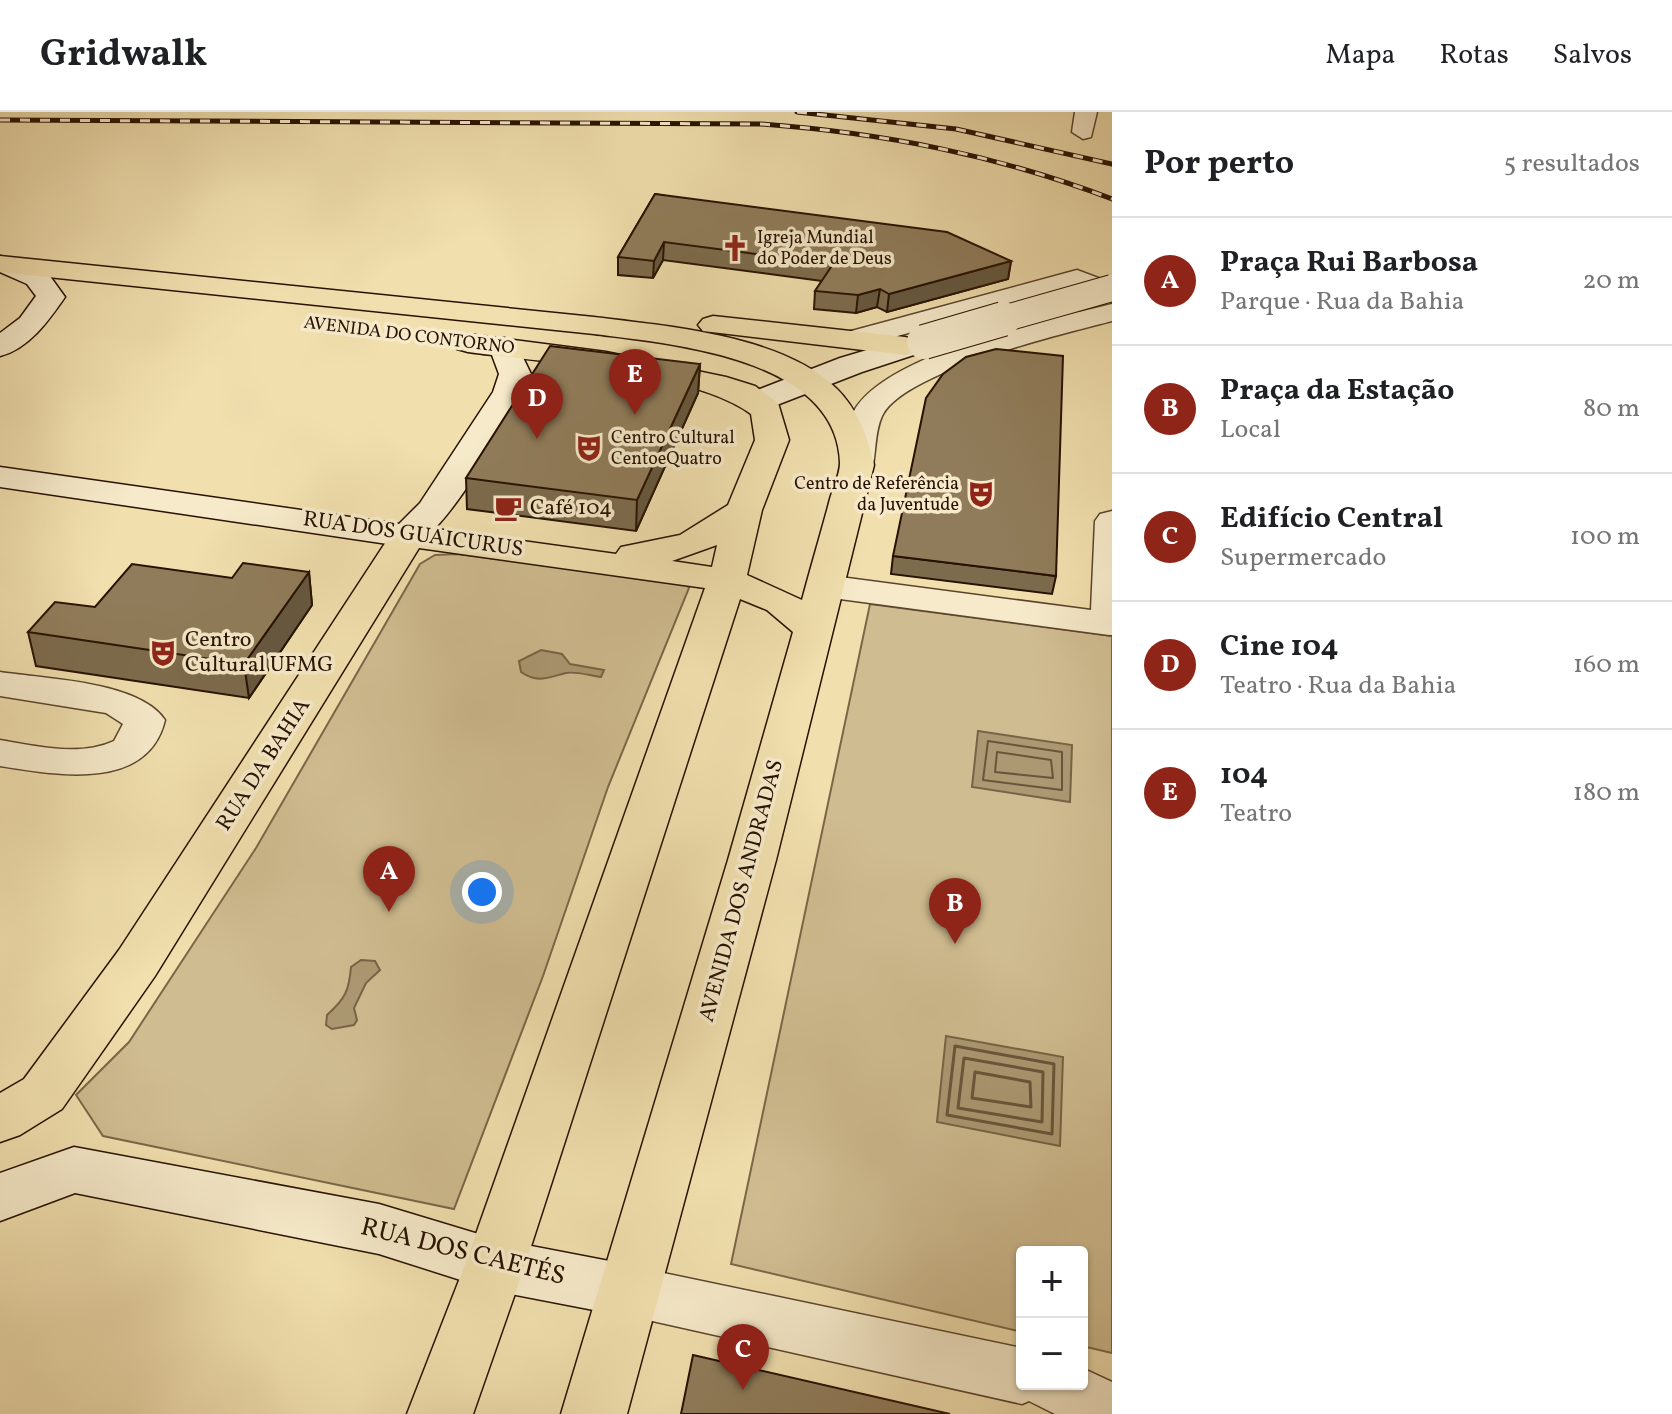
<!DOCTYPE html>
<html lang="pt">
<head>
<meta charset="utf-8">
<style>
  body { margin:0; font-family:Vollkorn,serif; background:#f6f6f6; color:#202124 }
  .controls { position:absolute; right:24px; bottom:24px; display:grid; overflow:hidden; border-radius:8px; box-shadow:0 2px 6px #0004 }
  .controls button { width:72px; height:72px; display:grid; place-items:center; padding:0; border:0; border-bottom:2px solid #e0e0e0; background:#fff; color:#202124; font:40px sans-serif }
  .you { position:absolute; left:482px; top:780px; width:28px; height:28px; margin:-20px; border:6px solid #fff; border-radius:50%; background:#1a73e8; box-shadow:0 0 0 12px #1a73e833 }
  .badge { display:grid; place-items:center; width:52px; height:52px; border-radius:50%; background:#8f2418; color:#fff; font-size:26px; font-weight:700 }
  .pin { position:absolute; translate:-50% -66px; filter:drop-shadow(0 2px 4px #0008) }
  .pin::after { content:''; position:absolute; top:42px; width:28px; height:24px; background:inherit; clip-path:polygon(0 0,100% 0,50% 100%) }
  .list { margin:0; padding:0; list-style:none }
  h2 { display:flex; justify-content:space-between; align-items:center; height:104px; margin:0; padding:0 32px; font-size:34px }
  h2 small { font-size:26px; font-weight:400; color:#757577 }
  .list li { display:grid; grid-template-columns:52px 1fr auto; gap:24px; align-items:center; box-sizing:border-box; height:128px; padding:0 32px; border-top:2px solid #e0e0e0 }
  .list b { display:block; font-size:30px; white-space:nowrap }
  .list p { margin:0; font-size:26px; white-space:nowrap; color:#757577 }
  .list em { font-size:26px; font-style:normal; color:#757577 }
  .map { position:relative; flex:none; width:1112px; height:1302px; overflow:hidden }
  header { display:flex; align-items:center; gap:48px; box-sizing:border-box; height:112px; padding:0 40px; background:#fff; border-bottom:2px solid #e0e0e0 }
  header strong { font-size:38px }
  nav { display:flex; gap:44px; margin-inline-start:auto; font-size:28px }
  main { display:flex }
  aside { flex:1; background:#fff }
  .map>svg:first-child { display:block }
</style>
</head>
<body>
<header>
<strong>Gridwalk</strong>
<nav><a>Mapa</a><a>Rotas</a><a>Salvos</a></nav>
</header>
<main>
<div class="map">
<svg width="1112" height="1302" viewBox="0 0 1112 1302">
  <rect width="100%" height="100%" fill="#f1dfae"/>
  <filter id="stains"><feTurbulence type="fractalNoise" baseFrequency=".0025" numOctaves="4"/><feColorMatrix values="0 0 0 0 .2 0 0 0 0 .09 0 0 0 0 .02 0 0 0 .5 -.17"/></filter>
  <radialGradient id="worn" r=".72"><stop offset=".6" stop-color="#630" stop-opacity="0"/><stop offset="1" stop-color="#630" stop-opacity=".3"/></radialGradient>
  <path fill="#cfbc90" stroke="#7b6648" stroke-width="2" d="M458 442 686 472 689 476 608 675 543 864 454 1097 103 1024 76 983 129 930 256 736 420 452 435 443Z
    M870 492 1112 524V1241L1082 1234V1140H1022V1220L731 1152Z"/>
  <path fill="#ac9973" stroke="#776345" stroke-width="2" d="M541 538 562 542 570 552 604 558 601 565C591 564 576 559 566 561 549 565 538 572 521 560L519 549Z
    M978 619 1072 633 1070 690 972 675Z
    M361 848 375 849 380 858 366 871 354 896 357 908 354 913 332 917 326 913 327 903C346 886 349 878 351 855Z
    M946 924 1063 945 1060 1034 937 1010Z"/>
  <g fill="none" stroke-linecap="round" stroke-linejoin="round">
    <path stroke="#6a553a" stroke-width="2" d="M988 629 1062 640V678L983 668Z
      M997 640 1051 648 1053 666 995 660Z"/>
    <path stroke="#6a553a" stroke-width="3" d="M955 934 1054 952 1052 1022 947 1003Z
      M964 946 1043 960 1042 1010 958 996Z
      M975 960 1030 970 1031 995 972 986Z"/>
    <g stroke="#5a442c" stroke-width="3">
      <path id="street" d="M1075 0H1097L1091 25 1083 27 1072 20Z
        M1077 158 1112 171V189L1075 175 854 236 844 233 840 227 844 221Z
        M1112 192V209C1063 222 904 259 882 304 875 319 876 338 873 353L869 360 857 363 845 360 841 353C845 336 844 315 854 299 887 241 1048 208 1112 192Z
        M1112 399V523H1109L825 485 812 482 807 474 812 466 825 463 1091 498 1095 409 1100 402Z
        M0 560C45 567 139 569 165 608 148 680 55 663 0 654V628C36 634 79 645 114 629L123 612 106 601 0 584Z
        M630 1154 1022 1236V1272H1082V1256L1112 1270V1302H1055L1029 1289 1022 1292 630 1204 609 1197 601 1179 609 1161Z"/>
    </g>
    <g stroke="#271100" stroke-width="3">
      <path id="secondary" d="M0 144 47 160 65 185C49 208 29 237 0 244V221L20 206 36 184 27 172 0 160Z
        M924 221 935 224 939 230 935 236 862 260 769 296 758 299 747 296 742 289 747 282 840 246Z
        M504 226 515 229 531 262 525 280C503 316 445 426 408 435L0 375V355L399 412 420 391 493 280 499 262 489 235 493 229Z
        M74 1035 379 1092 495 1127 630 1153 652 1160 661 1179 652 1198 630 1205 495 1179 379 1142 75 1081 0 1109V1061Z"/>
    </g>
    <g stroke="#271100" stroke-width="3">
      <path id="primary" d="M0 144 594 205C666 214 783 223 837 277 858 298 868 325 874 353L776 748 627 1302H561L728 748 793 520 767 498 740 487 525 1153 473 1302H407L465 1153 705 476 419 436 155 864 62 997 20 1023 0 1030V981L24 967 119 838 395 416 408 413 616 442 621 435 680 423 728 393 755 328 751 302C696 260 540 250 468 240L457 237 453 231 457 225 468 222 606 240 726 265 755 274 778 291 789 328 762 398 747 463 802 488C811 454 821 421 830 387 833 376 840 362 840 351 837 245 671 232 594 222L0 160ZM717 433 712 455 672 449Z
        M713 204 905 225 916 228 920 234 916 240 905 243 703 219 698 213 703 207Z"/>
    </g>
    <use href="#street" fill="#f6eaca" fill-rule="evenodd"/>
    <use href="#secondary" fill="#f6eaca" fill-rule="evenodd"/>
    <use href="#primary" fill="#f1dfae" fill-rule="evenodd"/>
    <g stroke="#271100" stroke-width="5">
      <path id="rail" d="M797 0 956 17 1112 52
        M0 8 761 12C883 21 997 43 1112 87"/>
    </g>
    <use href="#rail" stroke="#f6eaca" stroke-width="3" stroke-dasharray="10" stroke-linecap="butt"/>
    <g stroke="#271100" stroke-width="28" stroke-linecap="butt">
      <path id="secondary-bridge-far1" d="M996 209 1112 176"/>
    </g>
    <g stroke="#271100" stroke-width="36" stroke-linecap="butt">
      <path id="secondary-bridge" d="M924 230 1003 207"/>
    </g>
    <use href="#secondary-bridge-far1" stroke="#f6eaca" stroke-width="26"/>
    <use href="#secondary-bridge" stroke="#f6eaca" stroke-width="34"/>
  </g>
  <path fill="#7c6b4d" stroke="#271100" stroke-width="2" d="M655 82 1011 149 1008 167 887 200 877 195 856 201 814 197 815 179 822 169 663 148 653 166 618 163V145Z
    M700 252 698 281 636 419 467 397 466 366Z
    M893 444 1056 464 1052 482 891 462Z
    M309 460 312 493 249 586 36 554 28 520 95 495 232 466Z"/>
  <path fill="#65573f" stroke="#271100" stroke-width="2" d="M664 130 663 148 653 166 654 149Z
    M1011 149 1008 167 887 200 889 182Z
    M880 177 877 195 856 201 858 183Z
    M700 252 698 281 636 419 637 388Z
    M309 460 312 493 249 586 244 552Z"/>
  <path fill="#907c5a" stroke="#271100" stroke-width="2" d="M655 82 947 120 1011 149 889 182 880 177 858 183 815 179 833 152 664 130 654 149 618 145Z
    M550 234 700 252 637 388 466 366Z
    M996 237 1063 244 1056 464 893 444 926 286 943 262 966 245Z
    M243 451 309 460 244 552 28 520 55 490 95 495 132 452 232 466Z
    M693 1243 950 1302H681Z"/>
  <defs>
    <g id="church-bare" transform="scale(2.16)"><path d="M-1.2-6h2.4v3.5h3.3v2.4h-3.3V6h-2.4V-.1h-3.3v-2.4h3.3Z" fill="#8f2418" stroke="#f6eaca" stroke-width="2.5" paint-order="stroke"/></g>
    <g id="theatre-bare" transform="scale(2.16)"><path d="M-5-5.5Q0-4 5-5.5V0Q5 5 0 6Q-5 5-5 0ZM-3.3-2.5H-1v1.5H-3.3ZM1-2.5H3.3v1.5H1ZM-2.8 1Q0 5.5 2.8 1Z" fill="#8f2418" stroke="#f6eaca" stroke-width="2.5" paint-order="stroke"/></g>
    <g id="cafe-bare" transform="scale(2.16)"><path d="M-5.5-4.5H6V0H3Q3 3.5 0 3.5H-2.5Q-5.5 3.5-5.5 0ZM3-3.2v2h1.7v-2ZM-6 4.5H4V6H-6Z" fill="#8f2418" stroke="#f6eaca" stroke-width="2.5" paint-order="stroke"/></g>
  </defs>
  <g fill-rule="evenodd">
    <use href="#church-bare" x="735" y="136"/>
    <use href="#theatre-bare" x="589" y="336"/>
    <use href="#theatre-bare" x="981" y="382"/>
    <use href="#cafe-bare" x="508" y="396"/>
    <use href="#theatre-bare" x="163" y="541"/>
  </g>
  <g text-anchor="middle" dominant-baseline="central" stroke-width="7" stroke-linejoin="round" paint-order="stroke">
    <g font-size="18" fill="#271100" stroke="#f6eaca" text-anchor="start">
      <text x="757" y="126">Igreja Mundial<tspan x="757" dy="21">do Poder de Deus</tspan></text>
      <text x="611" y="326">Centro Cultural<tspan x="611" dy="21">CentoeQuatro</tspan></text>
      <text x="959" y="372" text-anchor="end">Centro de Referência<tspan x="959" dy="21">da Juventude</tspan></text>
    </g>
    <g font-size="18" fill="#271100" stroke="#f6eaca">
      <text transform="translate(409 224) rotate(7)">AVENIDA DO CONTORNO</text>
    </g>
    <g font-size="22" fill="#271100" stroke="#f6eaca" text-anchor="start">
      <text x="530" y="396">Café 104</text>
      <text x="185" y="528">Centro<tspan x="185" dy="25">Cultural UFMG</tspan></text>
    </g>
    <g font-size="22" fill="#271100" stroke="#f6eaca">
      <text transform="translate(413 423) rotate(8)">RUA DOS GUAICURUS</text>
      <text transform="translate(264 653) rotate(-57)">RUA DA BAHIA</text>
      <text transform="translate(742 779) rotate(-75)">AVENIDA DOS ANDRADAS</text>
    </g>
    <g font-size="26" fill="#271100" stroke="#f6eaca">
      <text transform="translate(463 1140) rotate(14)">RUA DOS CAETÉS</text>
    </g>
  </g>
  <rect width="100%" height="100%" filter="url(#stains)"/>
  <rect width="100%" height="100%" fill="url(#worn)"/>
</svg>
<div class="controls">
<button>+</button>
<button>−</button>
</div>
<div class="you"></div>
<div class="pin badge" style="left:389px;top:800px">A</div>
<div class="pin badge" style="left:955px;top:832px">B</div>
<div class="pin badge" style="left:743px;top:1278px">C</div>
<div class="pin badge" style="left:537px;top:327px">D</div>
<div class="pin badge" style="left:635px;top:303px">E</div>
</div>
<aside>
<h2>Por perto<small>5 resultados</small></h2>
<ul class="list">
<li><span class="badge">A</span><div><b>Praça Rui Barbosa</b><p>Parque · Rua da Bahia</p></div><em>20 m</em></li>
<li><span class="badge">B</span><div><b>Praça da Estação</b><p>Local</p></div><em>80 m</em></li>
<li><span class="badge">C</span><div><b>Edifício Central</b><p>Supermercado</p></div><em>100 m</em></li>
<li><span class="badge">D</span><div><b>Cine 104</b><p>Teatro · Rua da Bahia</p></div><em>160 m</em></li>
<li><span class="badge">E</span><div><b>104</b><p>Teatro</p></div><em>180 m</em></li>
</ul>
</aside>
</main>
</body>
</html>
